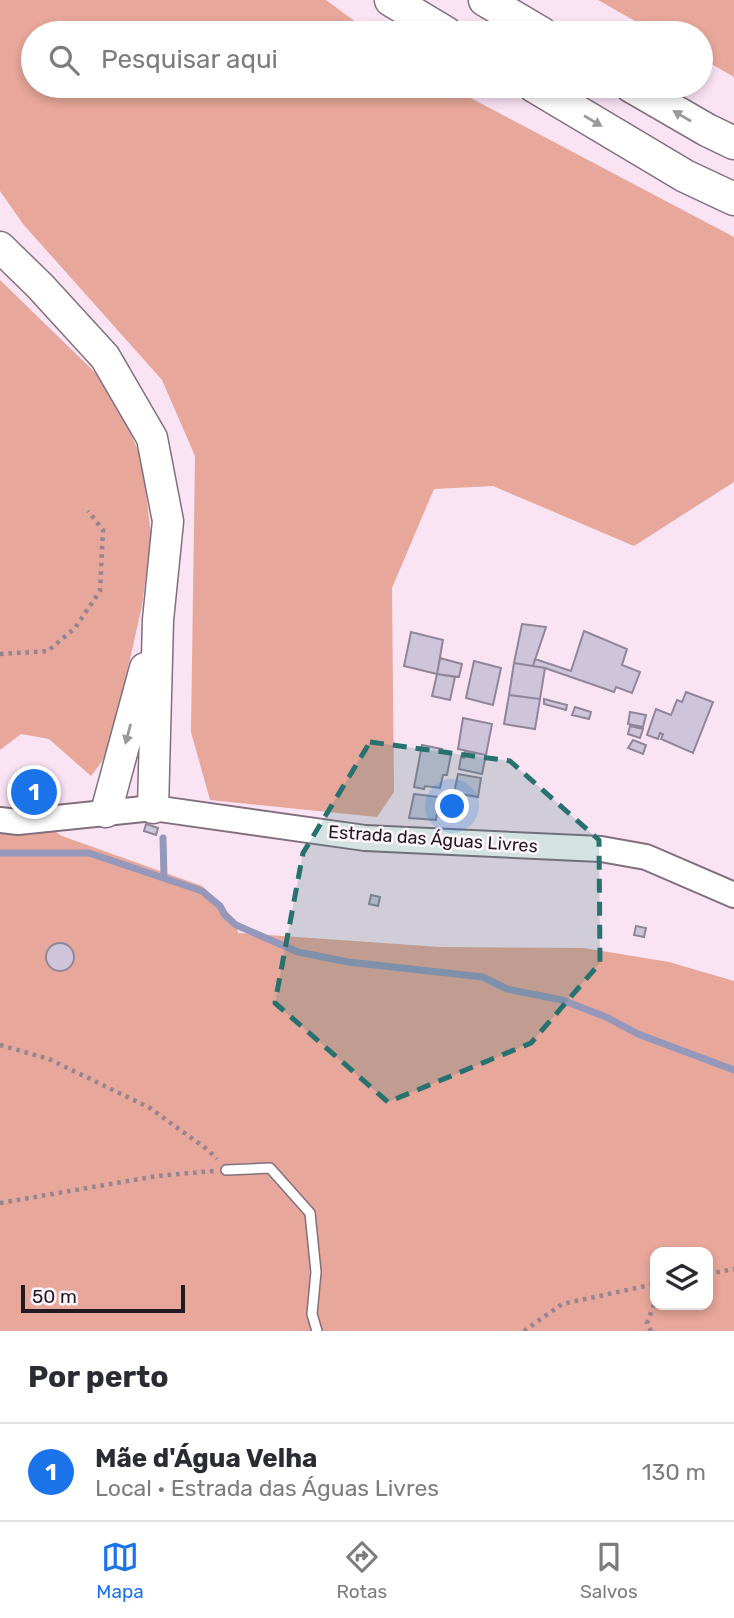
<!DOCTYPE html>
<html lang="pt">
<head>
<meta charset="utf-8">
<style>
  body { margin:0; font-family:Rubik,sans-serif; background:#f7f7f7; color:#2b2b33 }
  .controls { position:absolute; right:21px; bottom:21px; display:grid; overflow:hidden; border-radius:14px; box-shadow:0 4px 10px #0003 }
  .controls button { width:63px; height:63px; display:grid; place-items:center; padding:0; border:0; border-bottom:2px solid #e1e1e2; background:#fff; color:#2b2b33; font:35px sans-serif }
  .scale { position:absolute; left:21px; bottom:18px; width:164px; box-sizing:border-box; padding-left:7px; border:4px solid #211a1f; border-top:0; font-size:19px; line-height:24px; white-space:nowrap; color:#211a1f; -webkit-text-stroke:5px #fff6fc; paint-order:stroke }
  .you { position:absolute; left:453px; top:807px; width:24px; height:24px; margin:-18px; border:5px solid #fff; border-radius:50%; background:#1a73e8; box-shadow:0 0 0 10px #1a73e833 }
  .badge { display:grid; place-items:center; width:46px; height:46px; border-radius:50%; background:#1a73e8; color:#fff; font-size:23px; font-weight:700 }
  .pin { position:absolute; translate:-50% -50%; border:4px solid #fff; box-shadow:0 2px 7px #0006 }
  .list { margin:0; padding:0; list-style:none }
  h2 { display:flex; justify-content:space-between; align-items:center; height:91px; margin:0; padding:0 28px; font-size:30px }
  h2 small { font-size:23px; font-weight:400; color:#7c7c81 }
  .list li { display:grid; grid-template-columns:46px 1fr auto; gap:21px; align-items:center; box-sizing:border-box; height:98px; padding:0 28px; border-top:2px solid #e1e1e2 }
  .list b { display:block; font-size:26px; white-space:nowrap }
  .list p { margin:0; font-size:23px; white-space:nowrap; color:#7c7c81 }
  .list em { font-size:23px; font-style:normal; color:#7c7c81 }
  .icon { flex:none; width:38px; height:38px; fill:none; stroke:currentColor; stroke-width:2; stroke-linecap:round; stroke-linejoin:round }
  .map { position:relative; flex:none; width:734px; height:1331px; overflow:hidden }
  .search { position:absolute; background:#fff; box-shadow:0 4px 10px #0003; left:21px; right:21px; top:21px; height:77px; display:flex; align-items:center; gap:18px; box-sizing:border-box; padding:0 24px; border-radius:38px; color:#7c7c81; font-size:26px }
  .sheet { height:189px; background:#fff }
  nav { display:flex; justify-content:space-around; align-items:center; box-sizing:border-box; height:98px; border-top:2px solid #e1e1e2; background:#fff; font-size:19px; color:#7c7c81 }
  nav a { display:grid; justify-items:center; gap:4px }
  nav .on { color:#1a73e8 }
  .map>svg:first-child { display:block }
</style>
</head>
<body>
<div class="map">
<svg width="734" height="1331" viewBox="0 0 734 1331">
  <rect width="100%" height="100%" fill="#fae4f4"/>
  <path fill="#e7a79a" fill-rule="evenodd" d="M0 0H326L371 33H33V86H448L734 237V482L634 546 493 486 434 489 392 588 394 792 377 817 210 800 191 732 195 456 162 380 23 224 0 191Z
    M598 0H734V77L701 58V33H656Z
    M0 280 109 386 142 459 151 535 142 606 109 752 91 776 49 739 21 734 0 750Z
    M0 829 53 830 62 836 202 886 236 921 238 933 440 947 584 948 669 962 734 981V1331H0ZM655 1252H708V1305H655Z"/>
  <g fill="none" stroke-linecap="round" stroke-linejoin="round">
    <path stroke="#9598ba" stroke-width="7" d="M163 838 164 878
      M0 853H89L202 891 220 906 225 915 236 925 298 952 348 962 483 977 507 989 562 1000 606 1017 638 1034 734 1070"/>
  </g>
  <path fill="#cfc5db" stroke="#8f869a" stroke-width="2" d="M522 624 546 627 533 666 514 663Z
    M584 631 627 649 622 665 640 672 632 693 616 687 614 692 545 668 533 666 535 659 571 671Z
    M411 632 443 640 437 674 404 666Z
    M440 658 462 664 459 677 437 674Z
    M474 661 501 668 493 705 466 698Z
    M514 663 545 668 540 699 509 695Z
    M437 674 455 677 450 700 432 696Z
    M686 692 713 702 693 753 661 739 663 734 660 733 658 739 647 735 656 709 671 715 677 700 682 702Z
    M509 695 540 699 535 729 504 724Z
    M544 699 567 705 566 710 544 704Z
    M575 707 591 712 589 719 572 715Z
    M630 712 646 715 643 727 628 724Z
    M463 718 492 724 486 755 458 749Z
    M630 726 643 729 640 738 628 734Z
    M633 740 646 745 643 754 628 748Z
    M422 745 442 749 441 752 451 754 447 775H443L440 788 425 786 424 789 414 787Z
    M465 751 486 755 482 774 459 769 461 757 464 758Z
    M15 792a19 19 0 1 1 38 0a19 19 0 1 1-38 0Z
    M458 774 481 778 478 797 454 793Z
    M414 794 439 797 436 820 409 818Z
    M146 824 158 828 156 835 144 831Z
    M371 895 380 897 378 906 369 904Z
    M636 926 646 928 644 937 634 935Z
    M46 957a14 14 0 1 1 28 0a14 14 0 1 1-28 0Z"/>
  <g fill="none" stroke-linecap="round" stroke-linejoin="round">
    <g stroke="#826f7d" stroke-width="12">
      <path id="service" d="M226 1170 270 1168 310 1213 316 1272 312 1314 317 1331"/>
    </g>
    <g stroke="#826f7d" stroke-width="28">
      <path id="secondary" d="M0 820 18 822 153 808 365 838 601 849 646 857 734 895"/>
    </g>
    <g stroke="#826f7d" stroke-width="33">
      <path id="trunk" d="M0 247 40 286 105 357 152 438 168 521 158 620 153 808
        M106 812 145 668"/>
    </g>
    <g stroke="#826f7d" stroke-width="35">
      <path id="motorway" d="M391 0 446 33
        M485 0 541 33
        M534 86 685 176 734 199
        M631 86 707 130 734 143"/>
    </g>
    <path stroke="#948590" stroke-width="4.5" stroke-dasharray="3.5 5" stroke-linecap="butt" d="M0 654 48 651 75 628 100 591 103 530 88 511
      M0 1045 49 1059 150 1108 208 1150 217 1159
      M0 1203 157 1176 214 1171
      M708 1274 734 1269
      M524 1331 562 1304 655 1284
      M651 1331 647 1323 655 1302"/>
    <use href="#service" stroke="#fff" stroke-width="9"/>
    <use href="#secondary" stroke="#fff" stroke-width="24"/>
    <use href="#trunk" stroke="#fff" stroke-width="30"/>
    <use href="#motorway" stroke="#fff" stroke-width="32"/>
  </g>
  <defs><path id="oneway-solid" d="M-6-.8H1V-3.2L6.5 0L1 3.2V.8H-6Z" transform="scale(1.75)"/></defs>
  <g fill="#9b989a">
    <use href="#oneway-solid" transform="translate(682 116) rotate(-150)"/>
    <use href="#oneway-solid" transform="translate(593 121) rotate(31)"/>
    <use href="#oneway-solid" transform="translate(128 734) rotate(105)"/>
  </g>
  <path fill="#27716f" fill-opacity="0.2" stroke="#27716f" stroke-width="5" stroke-dasharray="14 9" stroke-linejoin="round" d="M370 742 510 761 599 840 600 963 531 1043 388 1102 275 1003 303 853Z"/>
  <g text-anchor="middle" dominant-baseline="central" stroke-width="5" stroke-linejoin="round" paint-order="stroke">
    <g font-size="18" fill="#211a1f" stroke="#fff6fc">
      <text transform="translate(433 839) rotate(4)">Estrada das Águas Livres</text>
    </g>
  </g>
</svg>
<div class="controls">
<button><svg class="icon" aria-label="layers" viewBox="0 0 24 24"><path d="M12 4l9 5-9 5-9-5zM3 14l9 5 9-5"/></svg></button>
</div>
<div class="scale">50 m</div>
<div class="you"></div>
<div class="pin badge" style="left:34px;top:792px">1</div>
<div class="search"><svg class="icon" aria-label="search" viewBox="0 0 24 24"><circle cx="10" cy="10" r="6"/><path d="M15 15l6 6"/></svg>Pesquisar aqui</div>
</div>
<section class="sheet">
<h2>Por perto<small></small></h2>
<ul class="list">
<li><span class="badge">1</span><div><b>Mãe d'Água Velha</b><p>Local · Estrada das Águas Livres</p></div><em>130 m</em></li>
</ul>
</section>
<nav>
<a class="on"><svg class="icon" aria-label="map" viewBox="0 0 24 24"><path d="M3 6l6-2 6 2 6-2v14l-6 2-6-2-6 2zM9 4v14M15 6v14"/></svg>Mapa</a>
<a><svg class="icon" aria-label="directions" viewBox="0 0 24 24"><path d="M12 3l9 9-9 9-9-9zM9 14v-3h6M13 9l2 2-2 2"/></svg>Rotas</a>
<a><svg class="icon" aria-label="saved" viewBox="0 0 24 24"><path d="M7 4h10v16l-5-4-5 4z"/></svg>Salvos</a>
</nav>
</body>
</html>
